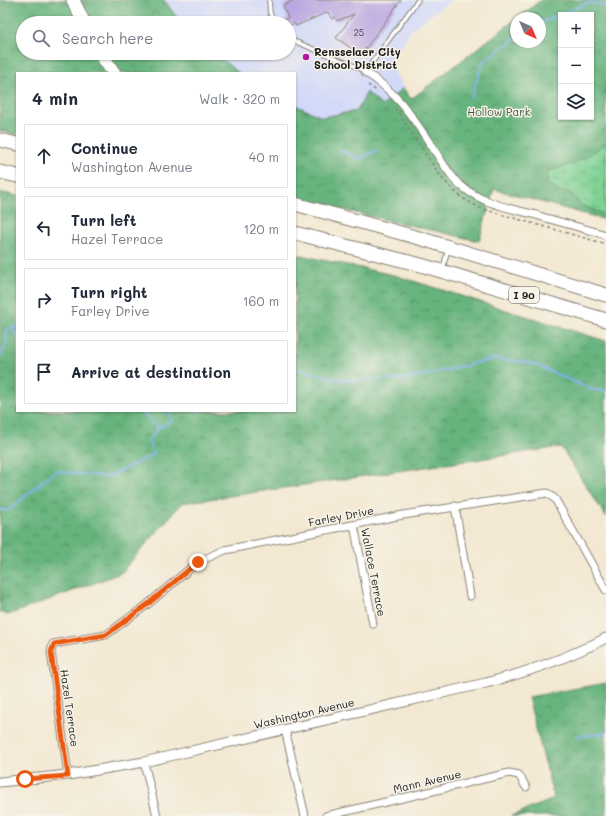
<!DOCTYPE html>
<html lang="en">
<head>
<meta charset="utf-8">
<style>
  body { margin:0; font-family:Mali,sans-serif; background:#f6f6f7; color:#1f2937 }
  .controls { position:absolute; right:12px; top:12px; display:grid; overflow:hidden; border-radius:0px; box-shadow:0 1px 3px #0004 }
  .controls button { width:36px; height:36px; display:grid; place-items:center; padding:0; border:0; border-bottom:1px solid #e0e1e3; background:#fff; color:#1f2937; font:20px sans-serif }
  .compass { position:absolute; left:510px; top:12px; width:36px; height:36px; border-radius:50%; background:#fff; box-shadow:0 1px 3px #0004; rotate:136deg }
  .stop { position:absolute; width:12px; height:12px; margin:-9px; border:3px solid #ea580c; border-radius:50%; background:#fff }
  .stop.end { background:#ea580c; border-color:#fff; box-shadow:0 1px 4px #0008 }
  .list { margin:0; padding:0; list-style:none }
  h2 { display:flex; justify-content:space-between; align-items:center; height:52px; margin:0; padding:0 16px; font-size:17px }
  h2 small { font-size:13px; font-weight:400; color:#747a83 }
  .list li { display:grid; grid-template-columns:26px 1fr auto; gap:12px; align-items:center; box-sizing:border-box; height:64px; margin:0 8px 8px; padding:0 8px; border:1px solid #e0e1e3; border-radius:0px }
  .list b { display:block; font-size:15px; white-space:nowrap }
  .list p { margin:0; font-size:13px; white-space:nowrap; color:#747a83 }
  .list em { font-size:13px; font-style:normal; color:#747a83 }
  .icon { flex:none; width:22px; height:22px; fill:none; stroke:currentColor; stroke-width:2; stroke-linecap:round; stroke-linejoin:round }
  .map { position:relative; flex:none; width:606px; height:816px; overflow:hidden }
  .search { position:absolute; background:#fff; box-shadow:0 1px 3px #0004; left:16px; top:16px; width:280px; height:44px; display:flex; align-items:center; gap:10px; box-sizing:border-box; padding:0 14px; border-radius:22px; color:#747a83; font-size:15px }
  .panel { position:absolute; background:#fff; box-shadow:0 1px 3px #0004; left:16px; top:72px; width:280px; height:340px; border-radius:0px }
  .map>svg:first-child { display:block }
</style>
</head>
<body>
<div class="map">
<svg width="606" height="816" viewBox="0 0 606 816">
  <defs>
    <pattern id="forest-crowns" width="20" height="18" patternUnits="userSpaceOnUse"><rect width="20" height="18" fill="#67b47e"/><path d="M2 6a3 3 0 1 1 6 0M12 15a3 3 0 1 1 6 0" fill="none" stroke="#549266"/></pattern>
    <pattern id="wetland-marsh" width="20" height="14" patternUnits="userSpaceOnUse"><rect width="20" height="14" fill="#7fd294"/><path d="M1 5h8M5 5V1M11 12h8M15 12V8" fill="none" stroke="#6db47f"/></pattern>
  </defs>
  <rect width="100%" height="100%" fill="#f7f3e8"/>
  <filter id="ink" filterUnits="userSpaceOnUse"><feTurbulence type="fractalNoise" baseFrequency=".025" numOctaves="2"/><feDisplacementMap in="SourceGraphic" scale="8" xChannelSelector="R" yChannelSelector="G"/><feConvolveMatrix kernelMatrix="1 2 1 2 8 2 1 2 1" color-interpolation-filters="sRGB"/></filter>
  <filter id="wash" filterUnits="userSpaceOnUse"><feTurbulence type="fractalNoise" baseFrequency=".012" numOctaves="4" result="noise"/><feDisplacementMap in="SourceGraphic" scale="16" xChannelSelector="R" yChannelSelector="G"/><feGaussianBlur stdDeviation="0.9" result="paint"/><feColorMatrix in="noise" values="0 0 0 0 0 0 0 0 0 0 0 0 0 0 0 0 0 1.4 0 .05"/><feComposite in="paint" operator="in"/></filter>
  <g filter="url(#wash)">
    <rect width="100%" height="100%" fill="#f3e8d2"/>
    <path fill="#d2d9f9" d="M164 0H452L413 28 390 62 403 88 382 106 367 92 357 111 322 117 295 105V73H239L214 53H289V23H181Z"/>
    <path fill="url(#forest-crowns)" stroke="#42684d" fill-rule="evenodd" d="M0 0H164L181 23H23V53H214L239 73H17V135L0 131Z
      M541 0H606V220L494 189 479 241 295 199V105L322 117 357 111 367 92 382 106 403 88 411 99 516 19V42H540V18H518ZM561 15H591V117H561Z
      M0 192 17 196V411H295V254L394 275 606 341V517L561 447 182 503 121 573 8 615 0 612Z
      M606 683V816H511L554 799 528 697Z"/>
    <path fill="url(#wetland-marsh)" stroke="#4e7758" d="M606 142V215L581 205 570 192 559 191 547 184 548 171C570 167 589 157 606 142Z"/>
    <g fill="none" stroke-linecap="round" stroke-linejoin="round">
      <path stroke="#7fafea" stroke-width="2" d="M540 23 590 2 606 6
        M471 98 483 61 516 38
        M339 150 359 159 377 150
        M0 356 6 345 7 330 15 326V335L17 336
        M295 369 348 381 407 379 494 359 531 363 593 390 606 391
        M138 411 144 414 158 428 172 421 169 411
        M197 411 199 412 200 411
        M0 510H9L55 471 108 477 154 454 148 441 158 428
        M578 736 606 733"/>
    </g>
    <g id="blocks">
      <path fill="#bba8e1" d="M294 0H401L361 55 336 38 354 14 337 21 335 17 332 19 328 12 296 26 294 23 289 26V23H279L288 18 283 6Z"/>
    </g>
  </g>
  <g filter="url(#ink)">
    <use href="#blocks" fill-opacity="0" stroke="#888277" stroke-width="1"/>
    <g fill="none" stroke-linecap="round" stroke-linejoin="round">
      <g stroke="#888277" stroke-width="5.5">
        <path id="service" d="M269 0 270 13 275 23
          M289 39 357 67 365 72 418 0
          M443 268 448 249"/>
      </g>
      <g stroke="#888277" stroke-width="9">
        <path id="minor" d="M365 72C399 94 411 115 433 148 441 160 448 173 458 183 479 203 509 208 536 215 559 222 583 228 606 235
          M455 506 470 596
          M354 525 373 624
          M285 729 305 816
          M144 762 157 816
          M68 775 51 652 53 644 106 635 148 604 198 562 225 550 403 515 547 493 555 499 606 590
          M326 816 509 773 519 775 526 787"/>
      </g>
      <g stroke="#888277" stroke-width="11">
        <path id="tertiary" d="M0 782 68 775 144 762 486 683C528 672 568 658 606 638"/>
      </g>
      <g stroke="#888277" stroke-width="15">
        <path id="motorway" d="M73 0 84 23
          M100 53 114 73
          M0 140 17 144
          M0 172 17 176
          M295 204 419 238 606 295
          M295 233 421 265 606 320"/>
      </g>
      <path stroke="#888277" stroke-width="1.5" stroke-dasharray="3 3" stroke-linecap="butt" d="M368 85 378 92
        M395 108 441 177 452 189 464 199 480 208 496 213 606 244"/>
      <use href="#service" stroke="#fff" stroke-width="3.5"/>
      <use href="#minor" stroke="#fff" stroke-width="7"/>
      <use href="#tertiary" stroke="#fff" stroke-width="9"/>
      <use href="#motorway" stroke="#fff" stroke-width="13"/>
    </g>
  </g>
  <g fill="none" stroke-linecap="round" stroke-linejoin="round" filter="url(#ink)">
    <path stroke="#ea580c" stroke-width="5" d="M25 779 68 776 51 652 54 644 106 635 148 604 198 562"/>
  </g>
  <circle fill="#b5179e" stroke="#f7f3e8" stroke-width="1.5" cx="306" cy="57" r="4"/>
  <g text-anchor="middle" dominant-baseline="central" stroke-width="3" stroke-linejoin="round" paint-order="stroke">
    <g font-size="9" fill="#443f4d">
      <text x="359" y="32">25</text>
    </g>
    <rect fill="#f7f3e8" stroke="#5e5c59" stroke-width="1" x="509" y="287" width="30" height="16" rx="3"/>
    <g font-size="10" font-weight="bold" fill="#1c1c1c">
      <text x="524" y="295">I 90</text>
    </g>
    <g font-size="11" font-weight="bold" fill="#1c1c1c" stroke="#f7f3e8" text-anchor="start">
      <text x="314" y="51">Rensselaer City<tspan x="314" dy="13">School District</tspan></text>
    </g>
    <g font-size="11" fill="#3f5c46" stroke="#f7f3e8">
      <text x="499" y="111">Hollow Park</text>
    </g>
    <g font-size="11" fill="#1c1c1c" stroke="#f7f3e8">
      <text transform="translate(341 516) rotate(-11)">Farley Drive</text>
      <text transform="translate(374 572) rotate(79)">Wallace Terrace</text>
      <text transform="translate(70 708) rotate(82)">Hazel Terrace</text>
      <text transform="translate(304 713) rotate(-13)">Washington Avenue</text>
      <text transform="translate(427 781) rotate(-13)">Mann Avenue</text>
    </g>
  </g>
</svg>
<div class="controls">
<button>+</button>
<button>−</button>
<button><svg class="icon" aria-label="layers" viewBox="0 0 24 24"><path d="M12 4l9 5-9 5-9-5zM3 14l9 5 9-5"/></svg></button>
</div>
<svg class="compass" viewBox="-18 -18 36 36"><path d="M0-13l5 13h-10z" fill="#e53935"/><path d="M0 13l5-13h-10z" fill="#747a83"/></svg>
<div class="stop" style="left:25px;top:779px"></div>
<div class="stop end" style="left:198px;top:562px"></div>
<div class="search"><svg class="icon" aria-label="search" viewBox="0 0 24 24"><circle cx="10" cy="10" r="6"/><path d="M15 15l6 6"/></svg>Search here</div>
<section class="panel">
<h2>4 min<small>Walk · 320 m</small></h2>
<ul class="list">
<li><svg class="icon" aria-label="ahead" viewBox="0 0 24 24"><path d="M12 20V5M6 11l6-6 6 6"/></svg><div><b>Continue</b><p>Washington Avenue</p></div><em>40 m</em></li>
<li><svg class="icon" aria-label="left" viewBox="0 0 24 24"><path d="M17 20v-9H6M10 6l-5 5 5 5"/></svg><div><b>Turn left</b><p>Hazel Terrace</p></div><em>120 m</em></li>
<li><svg class="icon" aria-label="right" viewBox="0 0 24 24"><path d="M7 20v-9h11M14 6l5 5-5 5"/></svg><div><b>Turn right</b><p>Farley Drive</p></div><em>160 m</em></li>
<li><svg class="icon" aria-label="arrive" viewBox="0 0 24 24"><path d="M6 21V4h12l-3 4 3 4H6"/></svg><div><b>Arrive at destination</b></div></li>
</ul>
</section>
</div>
</body>
</html>
